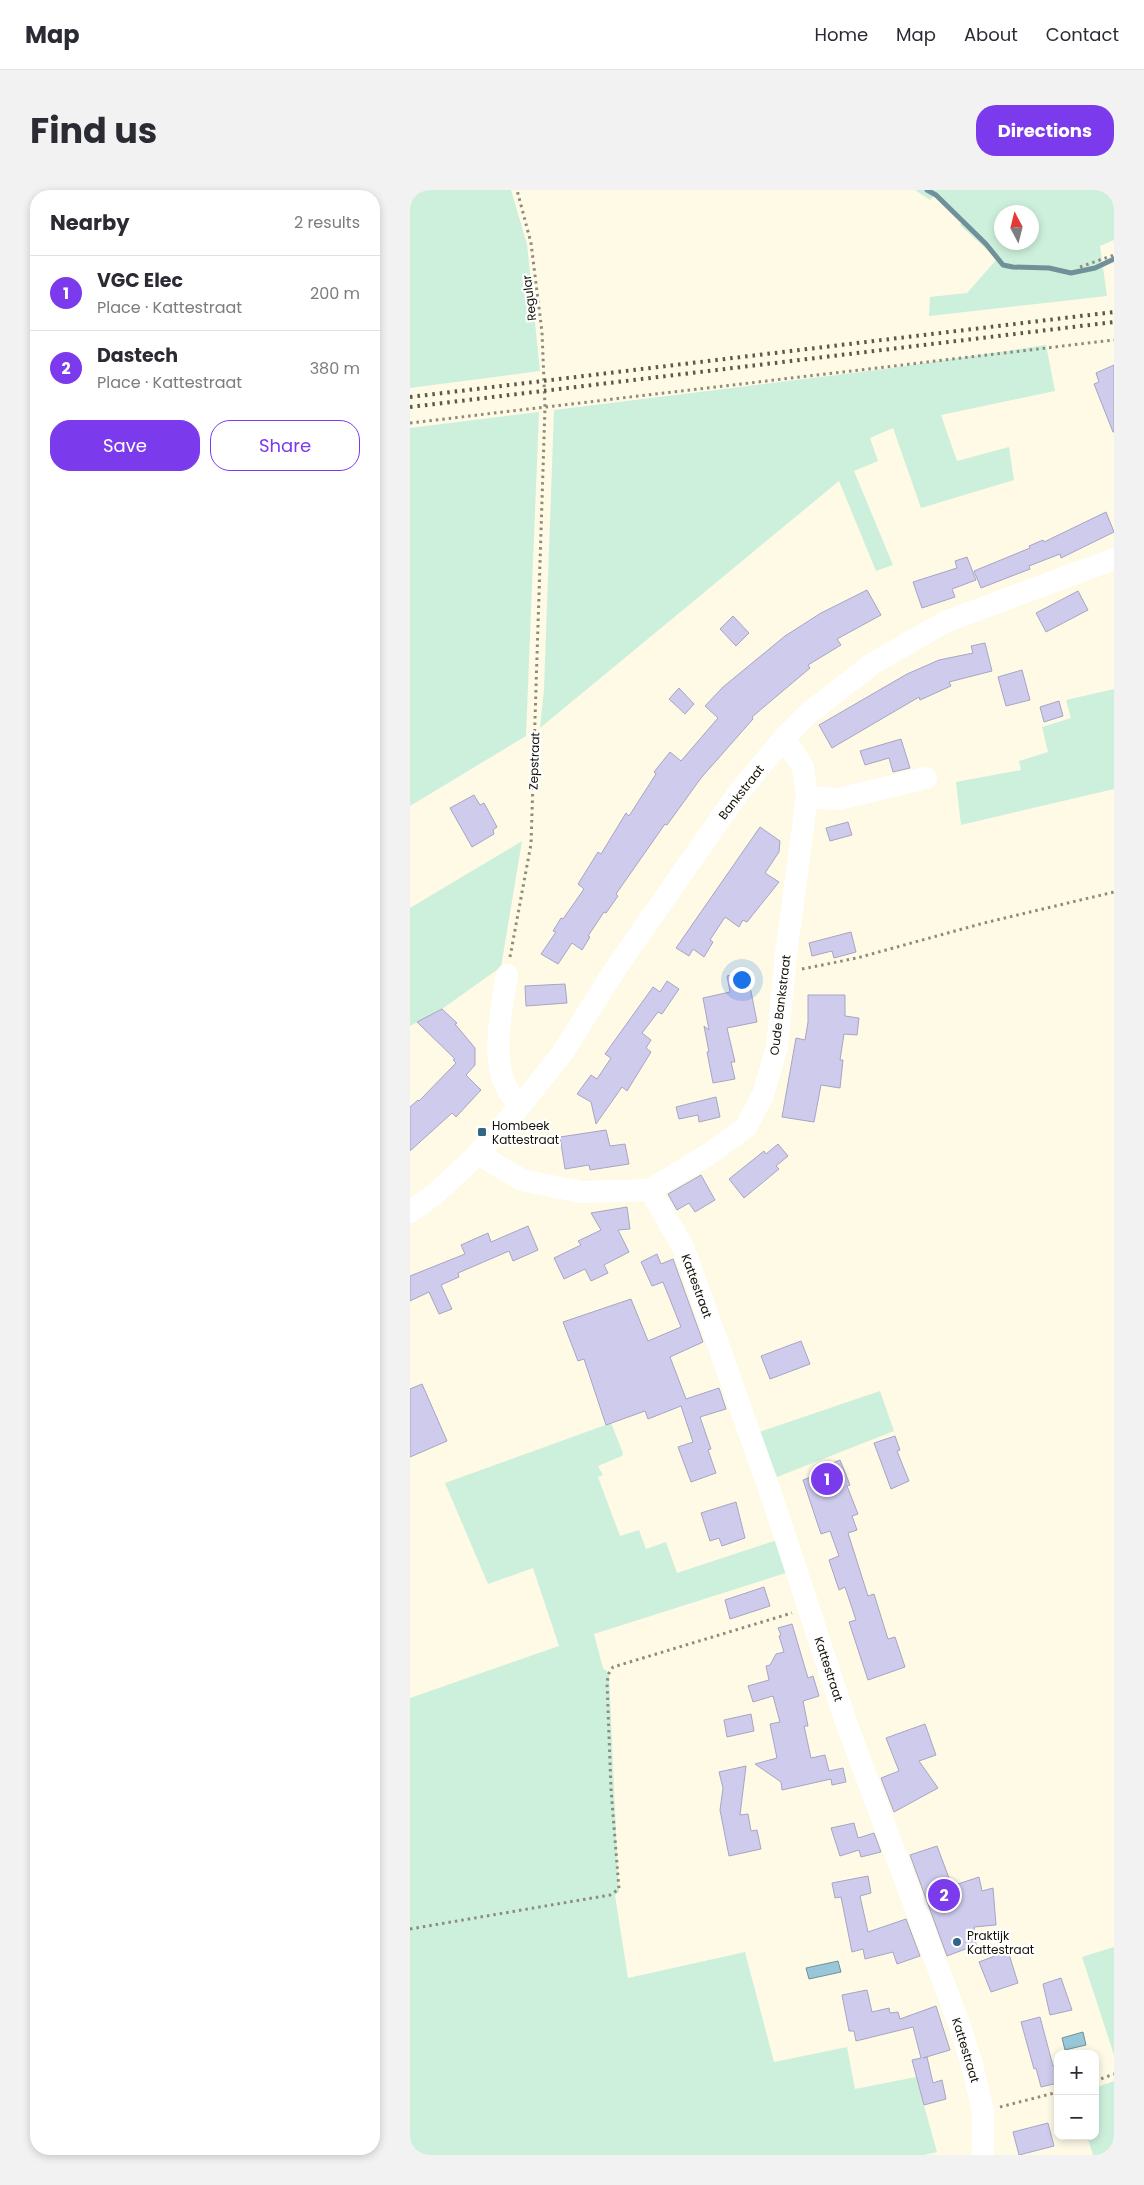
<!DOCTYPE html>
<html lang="en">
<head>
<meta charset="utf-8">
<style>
  body { margin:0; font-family:Poppins,sans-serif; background:#f2f2f3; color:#2b2b33 }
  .controls { position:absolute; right:15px; bottom:15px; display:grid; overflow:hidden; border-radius:10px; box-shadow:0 2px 8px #0003 }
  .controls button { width:45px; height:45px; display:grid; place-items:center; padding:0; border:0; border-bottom:1px solid #e1e1e2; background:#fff; color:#2b2b33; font:25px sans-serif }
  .compass { position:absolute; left:584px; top:15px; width:45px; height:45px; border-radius:50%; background:#fff; box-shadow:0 2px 8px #0003; rotate:353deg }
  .you { position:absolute; left:331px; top:789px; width:18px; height:18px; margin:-12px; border:4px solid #fff; border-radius:50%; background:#1a73e8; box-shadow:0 0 0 8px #1a73e833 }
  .badge { display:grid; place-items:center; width:32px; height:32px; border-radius:50%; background:#7c3aed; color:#fff; font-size:16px; font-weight:700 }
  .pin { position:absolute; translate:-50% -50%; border:2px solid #fff; box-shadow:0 1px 5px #0006 }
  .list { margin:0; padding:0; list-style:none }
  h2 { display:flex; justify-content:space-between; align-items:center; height:65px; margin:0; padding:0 20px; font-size:21px }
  h2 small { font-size:16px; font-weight:400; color:#7c7c81 }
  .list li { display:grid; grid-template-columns:32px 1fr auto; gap:15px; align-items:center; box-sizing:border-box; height:75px; padding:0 20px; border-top:1px solid #e1e1e2 }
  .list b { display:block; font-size:19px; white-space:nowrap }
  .list p { margin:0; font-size:16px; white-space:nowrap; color:#7c7c81 }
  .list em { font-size:16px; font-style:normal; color:#7c7c81 }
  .actions { display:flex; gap:10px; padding:15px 20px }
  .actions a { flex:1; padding:11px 0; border:1px solid #7c3aed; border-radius:20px; text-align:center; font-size:18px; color:#7c3aed }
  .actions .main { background:#7c3aed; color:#fff }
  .map { position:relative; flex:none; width:704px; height:1965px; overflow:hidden; border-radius:20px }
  header { display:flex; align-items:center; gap:30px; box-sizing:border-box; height:70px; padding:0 25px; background:#fff; border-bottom:1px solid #e1e1e2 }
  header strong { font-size:24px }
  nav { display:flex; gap:28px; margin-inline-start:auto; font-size:18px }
  .intro { display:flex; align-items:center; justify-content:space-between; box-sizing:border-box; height:120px; padding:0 30px }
  h1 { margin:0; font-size:35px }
  .button { padding:12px 22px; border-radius:20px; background:#7c3aed; color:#fff; font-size:18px; font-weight:700 }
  main { display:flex; gap:30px; padding:0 30px }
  aside { flex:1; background:#fff; border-radius:20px; box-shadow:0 2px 8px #0003 }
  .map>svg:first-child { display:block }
</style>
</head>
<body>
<header>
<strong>Map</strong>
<nav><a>Home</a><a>Map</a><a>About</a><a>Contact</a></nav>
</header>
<div class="intro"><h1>Find us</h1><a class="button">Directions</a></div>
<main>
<aside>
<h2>Nearby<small>2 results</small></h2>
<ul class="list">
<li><span class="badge">1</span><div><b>VGC Elec</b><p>Place · Kattestraat</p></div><em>200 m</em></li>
<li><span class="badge">2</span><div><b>Dastech</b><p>Place · Kattestraat</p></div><em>380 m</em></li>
</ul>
<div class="actions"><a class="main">Save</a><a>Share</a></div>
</aside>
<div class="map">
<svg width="704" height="1965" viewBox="0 0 704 1965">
  <rect width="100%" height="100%" fill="#fefae6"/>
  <path fill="#cdf0dc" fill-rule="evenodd" d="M0 0H101L117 54 130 181 0 198Z
    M505 0H704V50L690 56 697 106 519 126 520 107 557 103 587 69 550 35 554 29 525 5 520 10ZM592 22H622V52H592Z
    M636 155 645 201 531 225 547 271 599 257 604 290 511 318 483 238 460 248 468 271 444 281 483 375 466 381 429 291 130 538 134 499 144 220 474 179Z
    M129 222 116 546 0 616V238Z
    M704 499V599L551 635 546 592 611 580 609 571 638 562 632 537 661 528 656 510Z
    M112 651 91 777 32 819 0 836V718Z
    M470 1201 484 1241 367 1287 349 1242Z
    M201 1233 213 1263 212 1266 188 1276 193 1285 188 1287 210 1346 229 1340 236 1359 256 1352 267 1383 367 1350 379 1382 184 1444 193 1478 199 1483 208 1687 209 1702 205 1705 218 1788 335 1762 364 1872 437 1857 445 1899 506 1887 527 1962 514 1965H0V1508L149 1456 123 1378 78 1394 35 1293Z
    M704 1757V1865L672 1767Z
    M704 1891V1965H683L677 1946H685V1898Z"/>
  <path fill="#97c7d8" stroke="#709199" d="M428 1771 431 1782 399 1789 396 1778Z
    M673 1842 676 1855 655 1860 652 1848Z"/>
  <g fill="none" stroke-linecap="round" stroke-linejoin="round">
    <path stroke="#709199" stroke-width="5" d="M517 0 526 5 576 54 593 75 603 77 639 78 661 83 685 78 704 69"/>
  </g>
  <path fill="#cecbec" stroke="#a7a5c4" d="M704 175V242H703L684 194 689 192 686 183Z
    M696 322 704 342 651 368 650 364 619 376 620 379 571 398 564 381 620 358 619 356 633 350 634 352Z
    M557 367 566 390 542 399 545 407 512 418 503 392 547 378 545 371Z
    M457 400 471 425 427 449 431 455 398 475 400 478 342 527 343 529 291 588 257 635 255 634 206 704 208 706 196 723 194 722 178 746 180 747 172 760 162 753 148 774 131 764 146 742 143 741 151 728 153 729 174 699 168 694 188 662 191 664 216 623 219 626 246 584 244 582 260 562 271 571 308 528 295 516 313 497 375 446 411 423Z
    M668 401 678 420 636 442 626 423Z
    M323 426 339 443 326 456 310 439Z
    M575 453 582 481 539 492 541 496 510 510 509 507 422 558 409 535 497 484 529 470 563 463 561 456Z
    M612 480 620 510 596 516 588 487Z
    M269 498 284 514 275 524 259 509Z
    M649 511 653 526 634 532 630 517Z
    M491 549 500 578 483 582 479 568 455 575 450 561Z
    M64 605 70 615 74 613 87 637 83 640 84 644 62 657 40 618Z
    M438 632 442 645 420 651 416 638Z
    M350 637 370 651 369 662 355 683 369 692 337 732 333 730 329 737 315 727 300 750 303 752 294 767 283 759 279 766 266 758Z
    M441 742 446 762 424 768 422 761 402 766 399 753Z
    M337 781 347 832 317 838 325 872H321L325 889 303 893 297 862H299L294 836 299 840 293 808 320 802 317 786Z
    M257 791 269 799 252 824 248 822 232 843 241 850 236 858 241 862 217 901 212 897 186 934 181 912 167 904 181 885 187 889 201 868 195 864 243 797 250 802Z
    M155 794 157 813 116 816 115 796Z
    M398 805H435V826L449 828 447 845 434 844 430 870H433L430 898 411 895 404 932 372 927 386 848 395 850 398 832Z
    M32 819 47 833 45 834 65 858V875L56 885 71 900 46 927 42 923 0 961V917L8 910 9 911 46 873 43 870 45 869 7 832Z
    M306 907 310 927 289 932 288 925 269 929 266 917Z
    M196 940 200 956 215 954 219 974 180 980 179 975 155 979 150 947Z
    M368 954 378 966 366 976 369 979 334 1008 319 989 354 961 356 964Z
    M291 985 305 1010 285 1022 279 1013 267 1020 258 1004Z
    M217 1017 220 1039 208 1040 219 1062 194 1075 198 1083 181 1091 175 1079 154 1089 144 1068 171 1055 168 1051 191 1040 181 1023Z
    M118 1036 128 1060 103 1071 99 1061 48 1083 49 1087 31 1095 42 1119 29 1124 19 1102 0 1111V1086L55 1064 51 1055 78 1043 81 1052Z
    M247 1064 251 1074 263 1069 293 1152 260 1167 276 1209 309 1198 316 1219 290 1227 301 1259 298 1260 306 1283 281 1292 268 1257 283 1252 271 1216 238 1229 235 1221 196 1235 174 1169 168 1171 153 1132 221 1109 238 1151 271 1137 253 1092 242 1096 231 1072Z
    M391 1151 400 1174 360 1189 351 1166Z
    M12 1194 37 1251 0 1267V1199Z
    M485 1246 490 1260 487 1261 499 1291 481 1299 464 1253Z
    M430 1270 440 1295 437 1296 448 1324 442 1326 447 1340 438 1343 458 1406 464 1404 478 1449 485 1447 495 1477 458 1490 439 1432 446 1430 435 1397 429 1400 419 1370 429 1366 420 1341 411 1344 393 1290 411 1283 415 1276Z
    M326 1312 335 1348 312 1356 309 1348 300 1351 291 1323Z
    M354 1397 360 1416 320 1429 315 1410Z
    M382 1434 398 1488 403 1486 409 1506 393 1511 398 1536H394L401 1568 415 1565 419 1581 433 1578 436 1592 422 1595 421 1589 372 1600 371 1592 345 1574 367 1568 360 1534 370 1532 363 1506 343 1512 338 1496 359 1490 356 1476 360 1475 366 1464 374 1462 369 1446 371 1445 368 1438Z
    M341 1524 344 1541 317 1547 314 1530Z
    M515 1534 526 1565 509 1571 528 1598 484 1622 471 1588 489 1581 476 1548Z
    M336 1576 330 1625 338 1624 341 1641 347 1640 351 1659 319 1666 310 1620 313 1598 309 1582Z
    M444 1633 448 1648 464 1643 471 1662 451 1667 449 1660 430 1666 421 1638Z
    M527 1656 542 1696 569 1687 572 1701 583 1698 586 1735 564 1737 566 1755 537 1766 500 1665Z
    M458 1686 461 1703 450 1706 458 1742 496 1729 510 1766 487 1774 483 1762 455 1769 453 1759 442 1762 431 1707 425 1708 422 1693Z
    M598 1761 608 1793 581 1802 569 1772Z
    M651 1788 662 1820 640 1825 633 1794Z
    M457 1800 462 1822 479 1818 480 1823 488 1822 490 1829 526 1816 540 1860 513 1868 517 1867 523 1893 532 1890 536 1909 514 1915 502 1870 511 1868 503 1837 446 1851 444 1841H439L432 1805Z
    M630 1827 643 1876 648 1874V1893L631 1897 626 1878 624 1879 611 1832Z
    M638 1933 644 1956 609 1965 603 1942Z"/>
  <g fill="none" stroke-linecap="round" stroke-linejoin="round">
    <path stroke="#8e8b7b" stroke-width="3" stroke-dasharray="2.5 4" stroke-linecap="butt" d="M670 77 704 65
      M0 233 704 150
      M100 767 121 654 135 217 132 142 121 53 107 0
      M392 779 447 768 574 733 704 702
      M0 1739 200 1705 209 1699 201 1599 197 1492 199 1483 203 1477 382 1423
      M685 1891 704 1884
      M590 1917 648 1902"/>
    <path stroke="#fff" stroke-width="22" d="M397 607 428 609 516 588
      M97 785C91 823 75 888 111 915
      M68 964 112 990 171 1002 240 1000 299 964 336 937 353 905 367 857 376 764 397 607 393 577 374 548
      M240 1000 273 1057 297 1123 363 1310 437 1535 548 1831 561 1871 573 1921V1965
      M0 1022 25 1004 68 964 111 915 151 865 206 778 329 602 374 548 399 523 462 474 535 432 704 369"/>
    <path stroke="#5c594b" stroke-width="4" stroke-dasharray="2.5 5" stroke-linecap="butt" d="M0 207 704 122
      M0 217 704 132"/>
  </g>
  <g fill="#326682" stroke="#fff" stroke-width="2">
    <rect x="67" y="937" width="10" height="10" rx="2.5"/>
    <circle cx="547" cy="1752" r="5"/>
  </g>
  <g text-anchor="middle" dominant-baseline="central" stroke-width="4.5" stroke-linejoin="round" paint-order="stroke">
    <g font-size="12" fill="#141207" stroke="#fff">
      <text transform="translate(119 108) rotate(-97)">Regular</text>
      <text transform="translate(124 571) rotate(-88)">Zepstraat</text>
      <text transform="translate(331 602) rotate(-52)">Bankstraat</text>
      <text transform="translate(370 815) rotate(-83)">Oude Bankstraat</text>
      <text transform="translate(287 1096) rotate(70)">Kattestraat</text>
      <text transform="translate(419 1479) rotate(72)">Kattestraat</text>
      <text transform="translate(556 1860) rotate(73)">Kattestraat</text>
    </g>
    <g font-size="12" fill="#141207" stroke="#fff" text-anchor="start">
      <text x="82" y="935">Hombeek<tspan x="82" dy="14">Kattestraat</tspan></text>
      <text x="557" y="1745">Praktijk<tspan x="557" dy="14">Kattestraat</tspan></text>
    </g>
  </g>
</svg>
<div class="controls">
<button>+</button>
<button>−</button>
</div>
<svg class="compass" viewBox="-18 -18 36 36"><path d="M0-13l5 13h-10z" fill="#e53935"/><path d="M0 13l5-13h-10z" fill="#7c7c81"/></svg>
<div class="you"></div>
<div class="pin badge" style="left:417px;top:1289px">1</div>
<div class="pin badge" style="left:534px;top:1705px">2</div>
</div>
</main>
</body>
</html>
